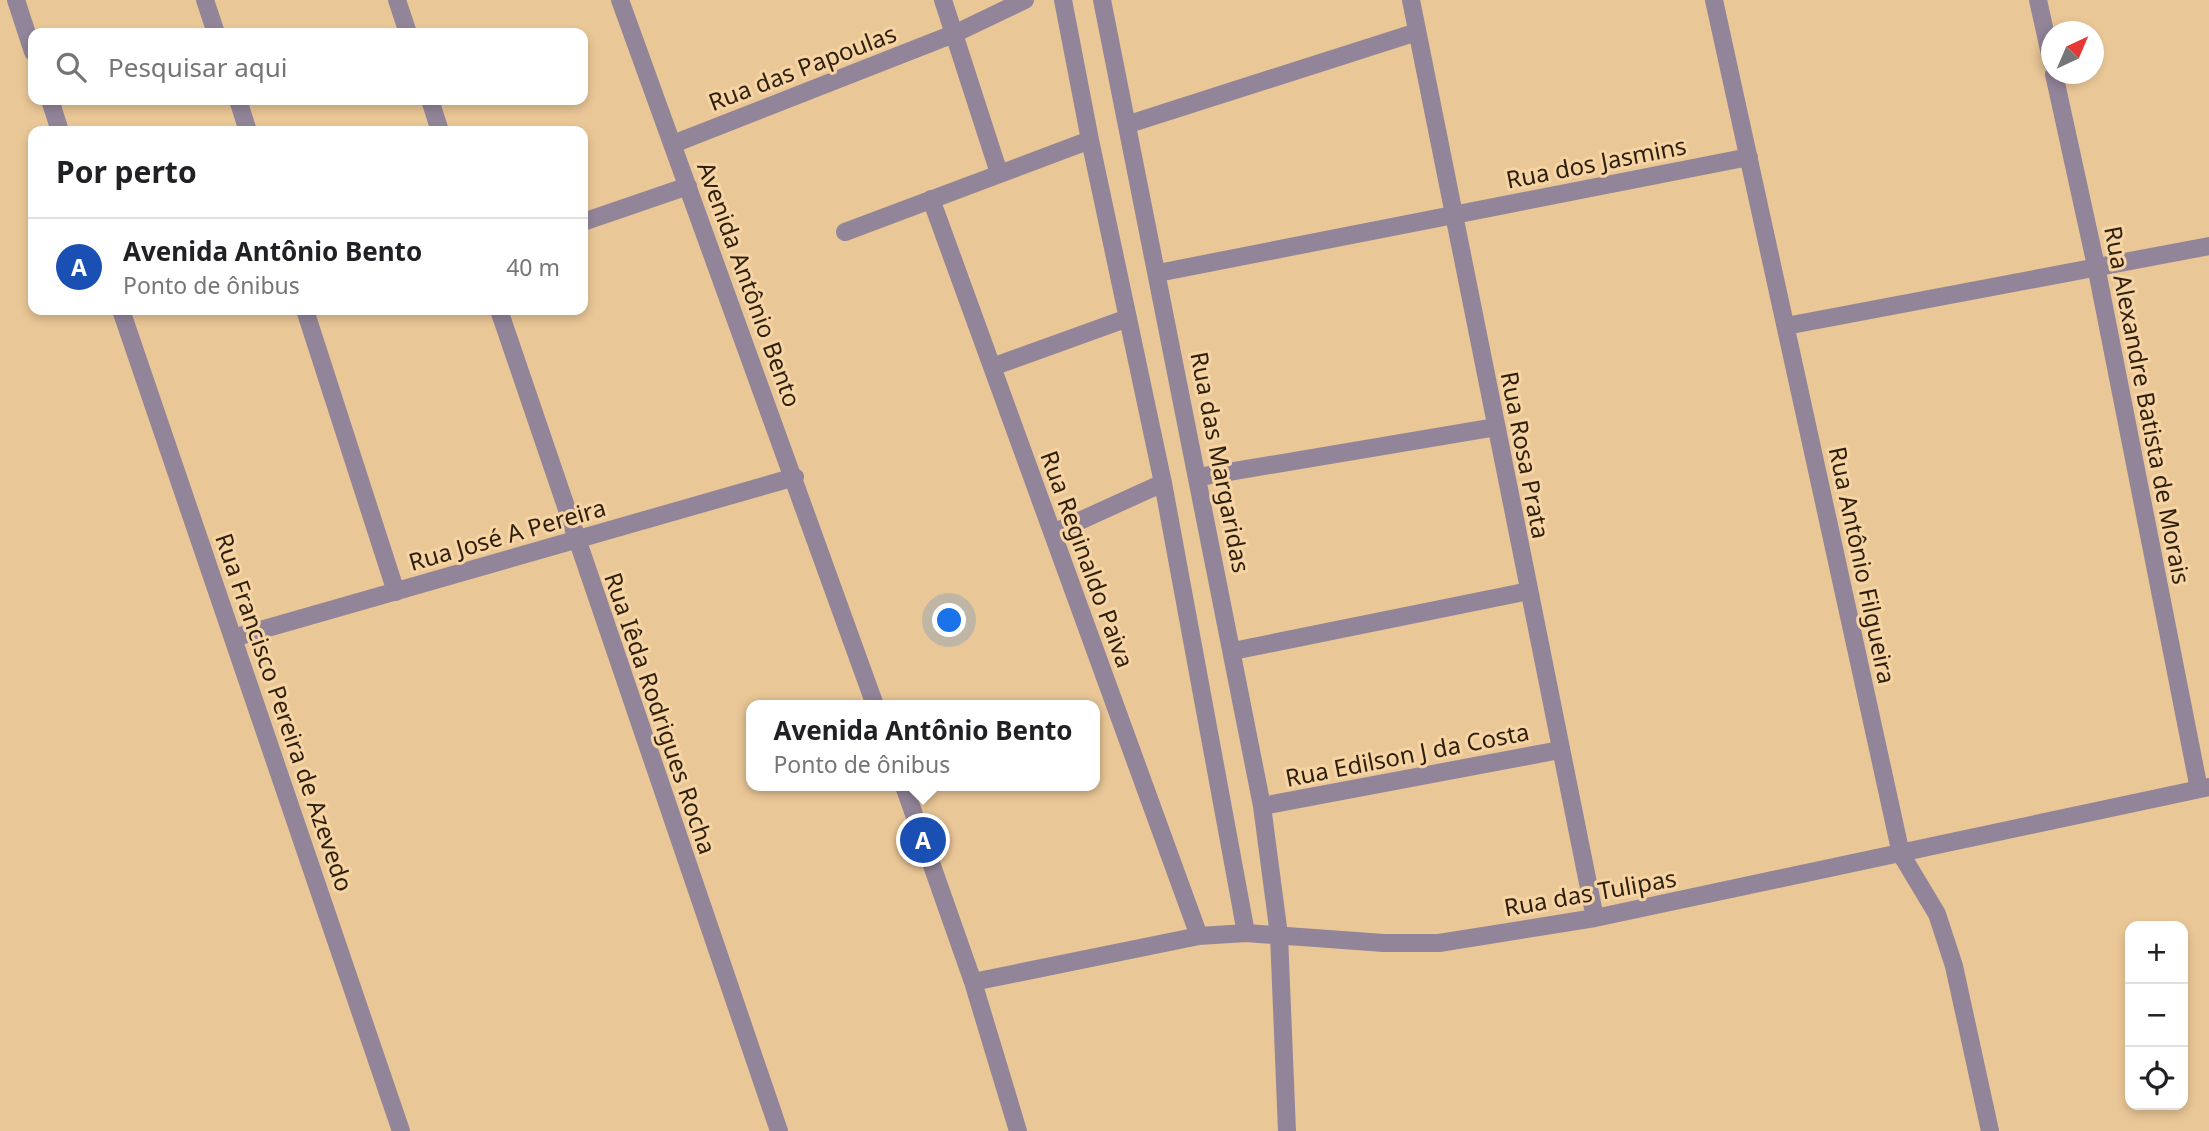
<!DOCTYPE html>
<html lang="pt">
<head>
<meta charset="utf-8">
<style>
  body { margin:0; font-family:"Noto Sans",sans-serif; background:#f6f6f6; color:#202124 }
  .controls { position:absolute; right:21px; bottom:21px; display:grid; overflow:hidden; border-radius:14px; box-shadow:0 4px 10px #0003 }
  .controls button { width:63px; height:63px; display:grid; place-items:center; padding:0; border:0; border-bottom:2px solid #e0e0e0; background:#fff; color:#202124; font:35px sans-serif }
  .compass { position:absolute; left:2041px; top:21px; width:63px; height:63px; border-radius:50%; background:#fff; box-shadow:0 4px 10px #0003; rotate:44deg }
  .you { position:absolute; left:950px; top:621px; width:24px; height:24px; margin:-18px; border:5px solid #fff; border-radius:50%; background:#1a73e8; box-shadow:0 0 0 10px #1a73e833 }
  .badge { display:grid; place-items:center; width:46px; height:46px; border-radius:50%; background:#1e65b5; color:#fff; font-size:23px; font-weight:700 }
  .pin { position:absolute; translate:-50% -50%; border:4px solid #fff; box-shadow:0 2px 7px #0006 }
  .popup { position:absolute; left:746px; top:700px; width:354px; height:91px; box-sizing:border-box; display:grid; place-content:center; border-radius:14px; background:#fff; filter:drop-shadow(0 2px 5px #0005); font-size:23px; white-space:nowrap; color:#757577 }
  .popup b { font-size:26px; color:#202124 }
  .popup::after { content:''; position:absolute; left:50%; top:100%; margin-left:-14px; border:14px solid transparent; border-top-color:#fff }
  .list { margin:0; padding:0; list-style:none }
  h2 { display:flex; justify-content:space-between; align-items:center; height:91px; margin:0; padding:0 28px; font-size:30px }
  h2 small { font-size:23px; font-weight:400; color:#757577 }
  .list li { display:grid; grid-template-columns:46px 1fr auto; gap:21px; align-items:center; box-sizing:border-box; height:98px; padding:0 28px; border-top:2px solid #e0e0e0 }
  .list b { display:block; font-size:26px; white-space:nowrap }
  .list p { margin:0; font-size:23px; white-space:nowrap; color:#757577 }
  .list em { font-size:23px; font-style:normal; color:#757577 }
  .icon { flex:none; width:38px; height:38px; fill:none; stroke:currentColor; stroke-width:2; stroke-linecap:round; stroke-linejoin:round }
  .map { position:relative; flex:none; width:2209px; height:1131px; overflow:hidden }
  .search { position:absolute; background:#fff; box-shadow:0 4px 10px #0003; left:28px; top:28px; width:560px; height:77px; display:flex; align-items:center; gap:18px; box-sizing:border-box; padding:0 24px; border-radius:14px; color:#757577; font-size:26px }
  .panel { position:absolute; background:#fff; box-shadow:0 4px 10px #0003; left:28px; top:126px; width:560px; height:189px; border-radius:14px }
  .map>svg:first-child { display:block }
</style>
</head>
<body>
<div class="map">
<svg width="2209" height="1131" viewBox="0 0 2209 1131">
  <rect width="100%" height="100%" fill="#eac797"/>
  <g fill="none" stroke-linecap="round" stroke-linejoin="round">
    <path stroke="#938599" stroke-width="18" d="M16 0 33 52
      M205 0 216 33
      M397 0 408 33
      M620 0 875 705
      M943 0 999 173
      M1063 0 1090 140 1163 483 1246 933
      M1102 0 1262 806 1279 935 1287 1131
      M1411 0 1595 918
      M1714 0 1901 854 1937 914 1954 966 1990 1131
      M2038 0 2052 63
      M2054 74 2096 266 2199 789
      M50 100 60 131
      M238 100 248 131
      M430 100 440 131
      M1129 124 1417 32
      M673 144 956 33 1025 0
      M931 199 1199 936
      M583 222 688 186
      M845 232 1090 140
      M1158 273 1749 157
      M121 310 401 1131
      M305 310 396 592
      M499 310 779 1131
      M1786 326 2209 246
      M992 367 1128 318
      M1199 477 1496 427
      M1053 533 1163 483
      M233 638 795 477
      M1233 651 1529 591
      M904 786 973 982 1018 1131
      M1262 806 1560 750
      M973 982 1199 936 1246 933 1384 943H1439L1595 918 2209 787"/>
  </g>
  <g text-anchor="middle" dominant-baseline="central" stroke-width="6" stroke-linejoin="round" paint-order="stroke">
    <g font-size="24" fill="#2d1f0d" stroke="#f7d4a4">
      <text transform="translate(802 67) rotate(-21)">Rua das Papoulas</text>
      <text transform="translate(1596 162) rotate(-11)">Rua dos Jasmins</text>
      <text transform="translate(750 284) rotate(70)">Avenida Antônio Bento</text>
      <text transform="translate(2148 405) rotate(79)">Rua Alexandre Batista de Morais</text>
      <text transform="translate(1526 455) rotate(79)">Rua Rosa Prata</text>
      <text transform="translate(1221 462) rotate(79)">Rua das Margaridas</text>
      <text transform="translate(507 534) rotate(-16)">Rua José A Pereira</text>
      <text transform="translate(1088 559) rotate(70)">Rua Reginaldo Paiva</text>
      <text transform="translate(1863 565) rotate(78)">Rua Antônio Filgueira</text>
      <text transform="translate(285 712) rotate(71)">Rua Francisco Pereira de Azevedo</text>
      <text transform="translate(661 713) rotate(71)">Rua Iêda Rodrigues Rocha</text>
      <text transform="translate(1407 754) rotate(-11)">Rua Edilson J da Costa</text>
      <text transform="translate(1590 892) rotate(-10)">Rua das Tulipas</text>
    </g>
  </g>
</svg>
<div class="controls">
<button>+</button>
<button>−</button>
<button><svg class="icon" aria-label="locate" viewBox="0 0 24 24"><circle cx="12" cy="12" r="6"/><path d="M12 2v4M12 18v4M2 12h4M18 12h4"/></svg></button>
</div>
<svg class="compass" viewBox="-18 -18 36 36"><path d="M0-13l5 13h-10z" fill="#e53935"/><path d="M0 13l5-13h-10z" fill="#757577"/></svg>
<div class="you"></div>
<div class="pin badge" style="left:923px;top:840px;background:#1a4fb4">A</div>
<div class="popup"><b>Avenida Antônio Bento</b>Ponto de ônibus</div>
<div class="search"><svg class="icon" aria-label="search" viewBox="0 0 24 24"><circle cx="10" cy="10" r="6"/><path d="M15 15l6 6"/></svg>Pesquisar aqui</div>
<section class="panel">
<h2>Por perto<small></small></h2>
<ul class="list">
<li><span class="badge" style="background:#1a4fb4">A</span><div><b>Avenida Antônio Bento</b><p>Ponto de ônibus</p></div><em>40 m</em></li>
</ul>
</section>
</div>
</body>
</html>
